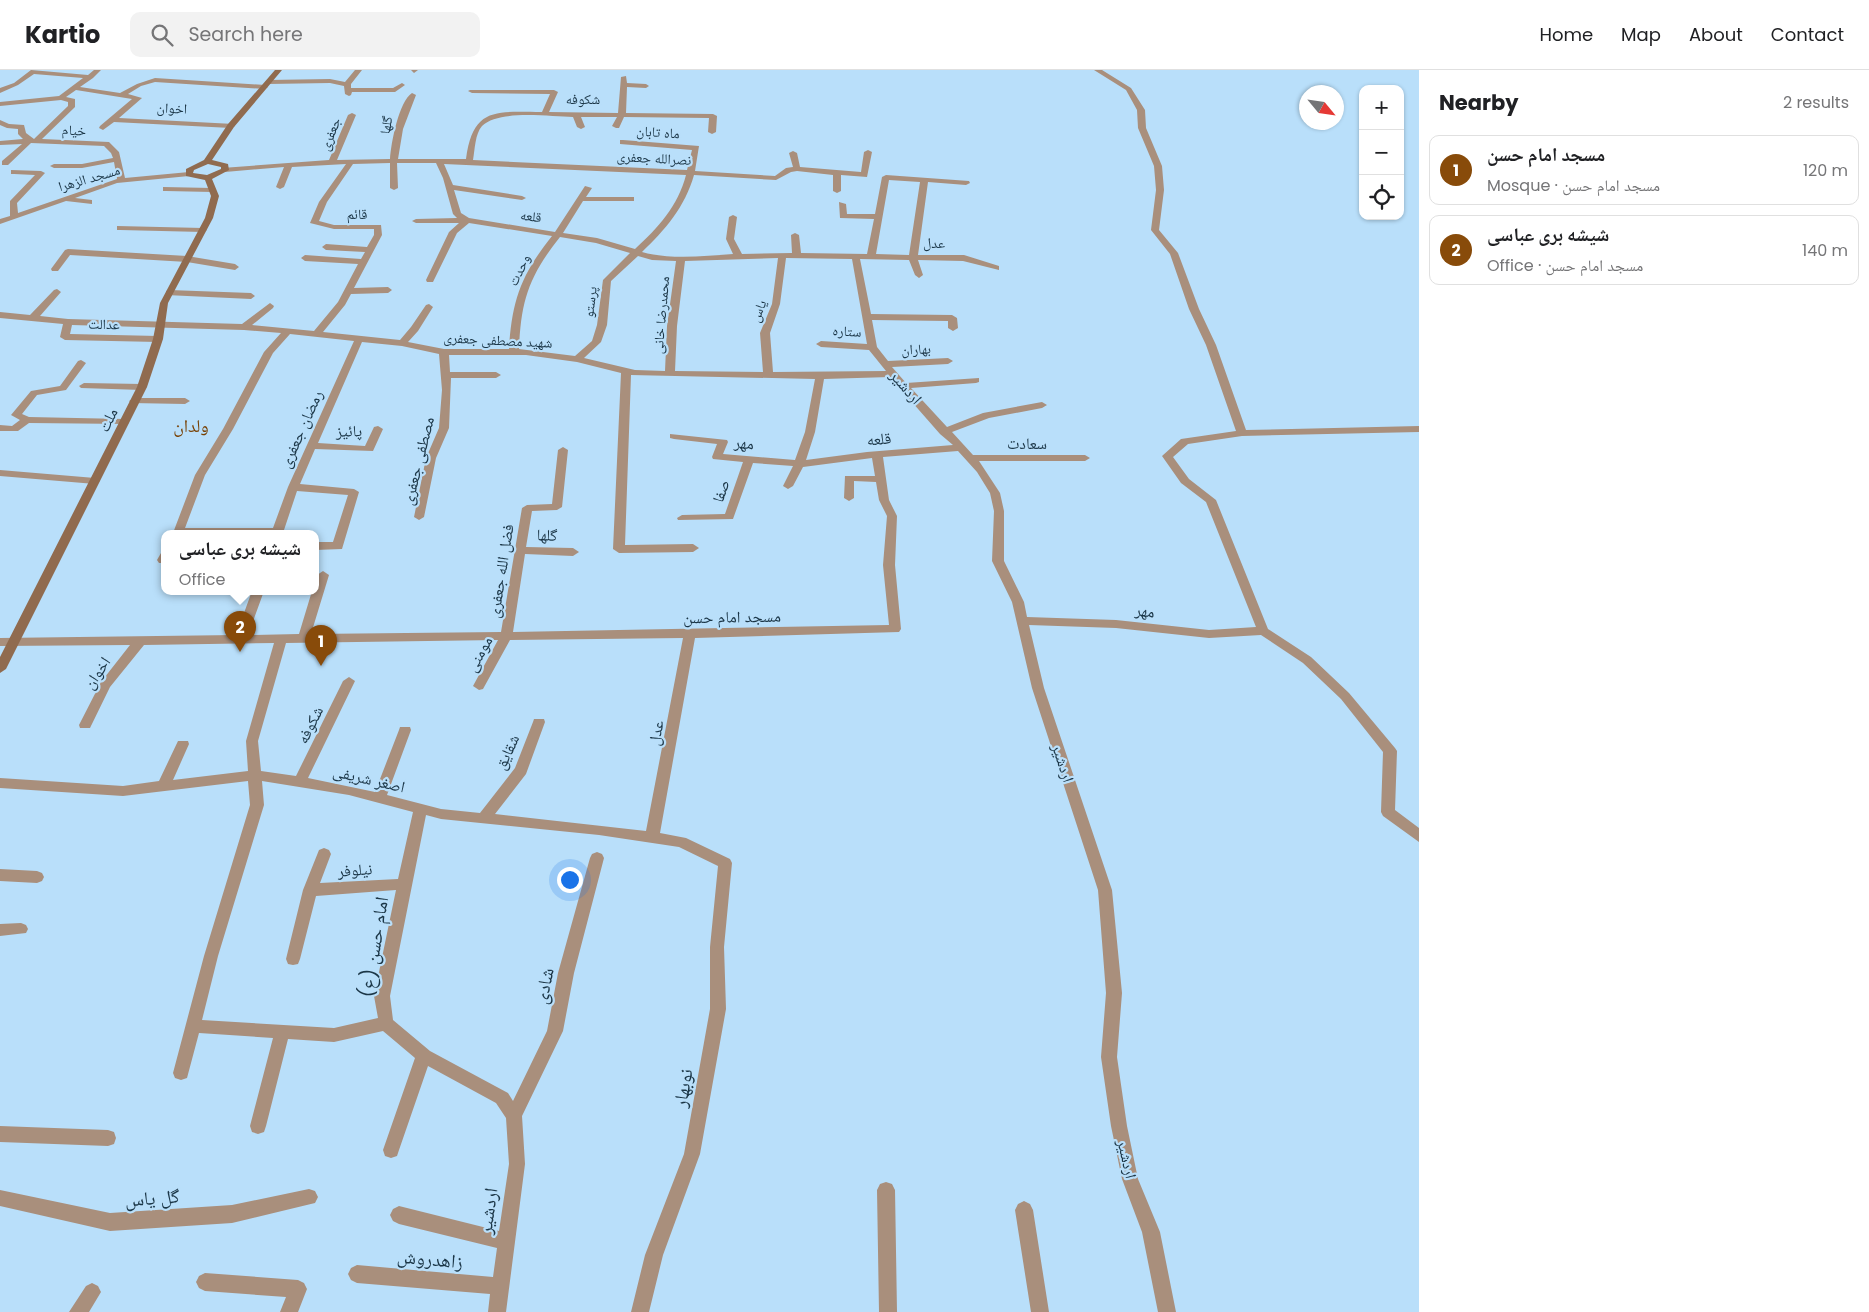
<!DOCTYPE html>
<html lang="en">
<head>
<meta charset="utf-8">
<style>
  body { margin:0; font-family:Poppins,"Noto Naskh Arabic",sans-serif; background:#f2f2f2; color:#202124 }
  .controls { position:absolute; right:15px; top:15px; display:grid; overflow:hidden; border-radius:10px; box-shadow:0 1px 4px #0004 }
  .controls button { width:45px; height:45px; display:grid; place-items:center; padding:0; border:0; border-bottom:1px solid #e0e0e0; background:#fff; color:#202124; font:25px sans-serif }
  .compass { position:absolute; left:1299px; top:15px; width:45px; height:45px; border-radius:50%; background:#fff; box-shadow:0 1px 4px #0004; rotate:119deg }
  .you { position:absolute; left:569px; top:809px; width:18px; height:18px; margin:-12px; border:4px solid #fff; border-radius:50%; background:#1a73e8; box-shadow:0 0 0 8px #1a73e833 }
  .badge { display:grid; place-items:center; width:32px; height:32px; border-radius:50%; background:#884b0a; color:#fff; font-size:16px; font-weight:700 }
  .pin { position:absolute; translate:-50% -41px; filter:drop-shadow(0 1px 2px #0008) }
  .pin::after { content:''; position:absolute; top:26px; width:18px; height:15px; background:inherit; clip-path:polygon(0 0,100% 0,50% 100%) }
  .popup { position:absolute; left:161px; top:460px; width:158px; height:65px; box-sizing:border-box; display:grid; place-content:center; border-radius:10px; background:#fff; filter:drop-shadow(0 1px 4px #0005); font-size:16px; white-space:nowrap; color:#757577 }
  .popup b { font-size:19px; color:#202124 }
  .popup::after { content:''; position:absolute; left:50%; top:100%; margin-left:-10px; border:10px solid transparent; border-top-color:#fff }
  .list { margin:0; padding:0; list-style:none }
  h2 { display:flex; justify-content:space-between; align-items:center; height:65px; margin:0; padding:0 20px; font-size:21px }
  h2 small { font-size:16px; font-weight:400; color:#757577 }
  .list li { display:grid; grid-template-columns:32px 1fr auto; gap:15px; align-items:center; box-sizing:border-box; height:70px; margin:0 10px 10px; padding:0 10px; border:1px solid #e0e0e0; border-radius:10px }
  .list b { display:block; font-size:19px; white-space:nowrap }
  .list p { margin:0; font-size:16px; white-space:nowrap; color:#757577 }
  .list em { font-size:16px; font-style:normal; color:#757577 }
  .icon { flex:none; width:28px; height:28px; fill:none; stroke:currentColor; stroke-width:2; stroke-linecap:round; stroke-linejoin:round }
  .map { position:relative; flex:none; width:1419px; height:1242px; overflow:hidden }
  header { display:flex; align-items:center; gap:30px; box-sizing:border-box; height:70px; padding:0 25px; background:#fff; border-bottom:1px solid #e0e0e0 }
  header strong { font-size:24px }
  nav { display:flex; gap:28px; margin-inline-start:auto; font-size:18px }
  .search { width:350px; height:45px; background:#f2f2f2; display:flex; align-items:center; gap:12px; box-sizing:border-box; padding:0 18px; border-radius:10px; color:#757577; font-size:19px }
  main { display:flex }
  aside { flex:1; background:#fff }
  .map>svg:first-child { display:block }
</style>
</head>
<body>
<header>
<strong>Kartio</strong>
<div class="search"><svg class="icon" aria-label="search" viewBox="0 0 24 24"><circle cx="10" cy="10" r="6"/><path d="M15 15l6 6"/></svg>Search here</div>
<nav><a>Home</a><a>Map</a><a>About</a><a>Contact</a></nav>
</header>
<main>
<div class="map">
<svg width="1419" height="1242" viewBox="0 0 1419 1242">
  <rect width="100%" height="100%" fill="#b9dffa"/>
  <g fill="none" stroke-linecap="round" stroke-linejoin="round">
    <path fill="#a98f7c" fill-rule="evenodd" d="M31 0 88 5 94 0H101L93 8 80 17 120 23 137 14 155 8 265 15 268 17 265 19 155 12 141 16 128 24 142 28 119 48 234 54 235 56 231 58 114 52 103 60 99 58 100 56 132 29 76 20 66 27 75 29V37L42 69 109 72 119 82 125 108 189 102 193 104 189 106 117 113 75 128 92 130V134L66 131 0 154V149L10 146V131L35 105 14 104H11V100L41 101 45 103 17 133 18 143 117 109 114 92 82 98H54L50 96 54 94H82L113 88 111 83 104 76 31 73 8 95H2V91L22 74 0 75V71L23 69 18 64V59L7 58 0 55V50L9 54 24 55 26 63 34 69 68 36V32L61 30 0 36V32L59 26 83 8 34 4 18 15 0 23V18L14 13Z
      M355 0H362L351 14V18H393L402 13 405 15 395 22H352L351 25 349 26 345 24 344 16 330 13 268 14 265 12 268 10 330 9 345 12Z
      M411 0H418L414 3Z
      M1094 0H1102L1131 18 1145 40 1146 58 1162 96 1164 120 1159 160 1178 183 1199 239 1216 275 1246 360 1419 356V362L1242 366 1188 374 1173 387 1189 409 1216 430 1268 559 1311 587 1349 623 1395 678 1397 681 1395 740 1419 758V772L1383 746 1381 742 1383 682 1341 629 1303 593 1261 565 1209 568 1116 558 1029 555 1044 618 1112 820 1122 923 1117 987 1127 1056 1138 1109 1160 1162 1176 1242H1158L1142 1162 1122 1109 1111 1056 1101 987 1106 923 1098 820 1032 618 1012 532 992 491 994 441 990 423 977 402 958 381 883 387 889 430 897 446 895 495 901 559 899 562 695 568 660 763 686 768 730 789 732 793 724 877 726 939 700 1084 663 1185 649 1242H631L645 1185 684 1084 710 939V877L718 796 679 777 599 765 441 749 426 745 390 926 393 950 430 981 508 1023 513 1031 547 961 558 903 590 788 592 784 597 782 602 784 604 788 574 903 563 961 522 1046 525 1094 506 1242H488L490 1224 357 1213 351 1210 348 1204 351 1198 357 1195 493 1207 497 1178 399 1154 393 1151 390 1145 393 1139 399 1136 499 1161 509 1094 506 1048 496 1033 428 996 399 1080 397 1086 391 1088 385 1086 383 1080 415 988 383 961 334 972 288 969 266 1056 264 1062 258 1064 252 1062 250 1056 273 968 199 963 187 1008 181 1010 175 1008 173 1003 204 886 250 735 248 711 123 726 0 718V708L123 716 159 711 178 671H188L189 674 173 710 248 701 246 671 274 573 144 575 110 617 90 658H80L79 655 101 612 130 575 0 576V568L236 565 252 521H264L248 565 299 564 312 521H315L317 505 323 501 329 505 311 564 501 562 522 438 527 435 552 434 558 380 563 377 568 380 562 437 557 440 532 441 526 477 573 478 579 482 573 486 525 484 513 562 889 555 883 495 887 446 879 430 876 412 854 411V428L849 431 844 428 845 406H875L872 388 803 397 793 416 788 419 783 416 793 396 753 393 733 449 678 450 677 448 682 445 725 444 743 392 713 389 712 387 717 374 674 369 670 368V364L727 370 728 372 723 384 795 390 805 362 815 309 631 305 625 475 693 474 699 478 693 482 619 483 613 479 621 303 577 292 526 285H449L450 302H496L501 305 496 308H451L449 358 436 388 424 447 419 450 414 447 426 388 439 358 442 320 439 284 402 276 362 272 318 373 365 376 374 357 378 356 383 359 373 381 315 379 300 414 354 419 359 422 342 479 315 480V472H333L348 425 297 421 283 463H173L195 405 223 359 264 282 281 263 244 260 72 255 70 264 158 266 163 269 158 272 65 270 60 267 63 254 0 248V242L30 245 54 220 57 219 61 222 40 246 68 249 242 254 270 233 274 236 273 238 252 255 314 261 338 232 358 194 305 191 301 188 305 185 361 189 365 182 326 180 322 177 326 174 367 177 374 165V159H334L310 153 319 132 346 94 292 97 284 117 280 119 276 117 284 97 225 102H222V98L329 90 348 45 352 43 356 45 337 90 390 89C391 73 399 31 412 23L416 25 403 59 398 89H466C473 36 497 42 542 42L550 24 472 23 468 21 470 20H554L558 22 549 42 618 43 621 7 626 6 627 13 646 14 649 16 646 18 627 17 626 43 713 44 717 46 716 62 712 64 708 62 709 48 624 47 619 58H616L612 56 617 47H581L585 57 581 59 577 57 573 47C551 47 499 39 482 56 475 64 475 79 473 90L687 100 692 80 620 74V70H623L699 76 695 101 775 106 786 98 793 97 789 83 793 81 797 83 800 97 861 102 864 82 868 80 872 82 867 107 841 105V121L837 123 833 121V105L797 101 791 102 776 110 694 105C685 137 665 160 642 182 671 190 704 186 733 184L726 169 729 147 733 145 737 147 734 169 742 184 792 183 791 165 795 163 799 165 801 183 867 184 874 149 840 148 839 132 846 134 847 144H875L882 107 886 105 969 111 970 113 966 115 928 112 918 185H964L999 196V200L963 191 918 190 923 205 919 208 915 205 909 190 860 189 871 244 952 245 957 248 958 258 953 261 948 258V251L872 250 877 277 888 291 948 288 953 291 948 294 892 297 906 313 979 308V312L976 313 911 318 947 357 983 343 1042 332 1047 335 1042 338 989 348 952 362 973 385H1085L1090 388 1085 391H979L1000 423 1004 441V491L1024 532 1027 547 1116 550 1209 560 1256 557 1206 432 1181 413 1162 386 1181 369 1236 361 1206 275 1189 239 1170 184 1151 160 1156 120 1154 96 1138 58 1137 40 1126 20ZM390 93V118L394 120 398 118 397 93H436L443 108 453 144 457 148 416 149 412 151 416 153H459L449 162 426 210 427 212H433L457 163 469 153 552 166C521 205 512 230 509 279H444L408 272 418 261 433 237 429 234 426 235 411 257 400 270 323 262 345 235 351 224 388 223 392 220 388 217 354 218 382 165 381 155H334L319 151 327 132 353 94ZM444 94 686 105C678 136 658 158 635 179L597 168 563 163 583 131H634V127H586L592 118 585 116 555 162 469 148 461 143 454 120 522 130 526 128 522 126 453 115ZM889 110 920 112 909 185 876 184ZM560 167 596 173 630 183 603 210 597 255 592 271 575 286 519 279C521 230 529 206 560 167ZM638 186 652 190 676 191 667 256 665 301 635 300 584 288 601 272 607 255 611 211ZM778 188 772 234 760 263 763 302 675 301 677 256 685 191ZM786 188 852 189 867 274 821 271 816 274 821 277 869 280 886 301 773 302 770 263 780 234ZM290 264 354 271 288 417 273 458H185L205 405 233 359 273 283ZM890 307 940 364 953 375 867 382 806 390 815 362 824 309ZM683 568 646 761 495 744 526 704 545 652 544 649H534L533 652 515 698 480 743 441 739 387 725 411 660 410 657H400L399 660 375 722 308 708 355 611 349 607 343 611 296 706 261 701 258 671 286 573 498 570 473 616 479 620 483 619 510 570ZM262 711 349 725 413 742 398 809 320 813 331 784 329 780 324 778 319 780 303 820 286 889 288 894 293 895 298 894 300 889 316 826 396 820 374 926 378 948 334 958 202 950 218 886 264 735Z
      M163 117 212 118 216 120 212 122 166 121H163Z
      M117 156 203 158 207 160 203 162 120 160H117Z
      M68 179 187 186 235 194 239 197 235 200 187 192 70 185 58 201H52L51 199 65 180Z
      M169 220 251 223 255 226 251 229 166 225V221Z
      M81 290 86 293 66 320 37 325 22 344 29 347 124 349 129 352 128 354 29 353 18 361H0V355L12 356 20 350 11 345 31 321 60 316 78 291Z
      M84 313 142 314 147 317 142 320 81 318 79 316Z
      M134 328H185L190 331 185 334 131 333 129 331Z
      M0 400 95 408 100 411 95 414 0 406Z
      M165 482V493H159L157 490 161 483Z
      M0 799 37 801 42 803 44 807 42 811 37 813 0 811Z
      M21 853 26 855 28 859 26 863 0 866V854Z
      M0 1056 108 1060 114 1062 116 1068 114 1074 108 1076 0 1072Z
      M886 1112 892 1114 895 1120 897 1242H879L877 1120 880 1114Z
      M309 1119 315 1121 318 1127 315 1133 232 1153 110 1161 0 1136V1120L110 1143 232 1135Z
      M1024 1131 1030 1134 1033 1140 1049 1242H1031L1015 1140 1018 1134Z
      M205 1203 298 1210 304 1213 307 1219 298 1242H280L286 1227 205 1221 199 1218 196 1212 199 1206Z
      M92 1213 98 1216 101 1222 89 1242H69L86 1216Z"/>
    <path fill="#906b4f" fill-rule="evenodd" d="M275 0H282L234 57 212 90 228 94 229 100 212 109 219 126 213 148 168 233 163 269 147 317 6 599 0 603V587L137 317 153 269 160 233 205 148 211 126 205 110 186 106V99L204 90 228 54ZM208 94 221 97V99L207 105 193 103 194 100Z"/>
  </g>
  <g text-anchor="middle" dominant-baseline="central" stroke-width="4.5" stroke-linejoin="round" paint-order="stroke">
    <g font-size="14" fill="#1b3647" stroke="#b9dffa">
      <text x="583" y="29">شکوفه</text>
      <text transform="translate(172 38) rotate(3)">اخوان</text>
      <text transform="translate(386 55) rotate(-80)">گلها</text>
      <text transform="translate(74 60) rotate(3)">خیام</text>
      <text transform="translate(658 62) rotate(4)">ماه تابان</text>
      <text transform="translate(330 64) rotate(-68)">جعفری</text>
      <text transform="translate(654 88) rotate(3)">نصرالله جعفری</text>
      <text transform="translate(89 108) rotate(-16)">مسجد الزهرا</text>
      <text x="357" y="144">قائم</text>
      <text transform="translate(531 146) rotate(8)">قلعه</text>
      <text x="934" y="173">عدل</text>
      <text transform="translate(519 200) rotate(-64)">وحدت</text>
      <text transform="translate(590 232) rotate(-83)">پرستو</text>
      <text transform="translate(758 241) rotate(-70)">یاس</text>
      <text transform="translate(661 245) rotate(-85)">محمدرضا خانی</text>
      <text transform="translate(104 254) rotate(1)">عدالت</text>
      <text transform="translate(847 261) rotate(4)">ستاره</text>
      <text transform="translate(498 270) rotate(3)">شهید مصطفی جعفری</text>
      <text transform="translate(916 279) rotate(-3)">بهاران</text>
    </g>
    <g font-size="16" fill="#1b3647" stroke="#b9dffa">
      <text transform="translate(906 317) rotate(49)">اردشیر</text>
      <text transform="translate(108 350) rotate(-64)">ملت</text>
      <text transform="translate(301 359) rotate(-66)">رمضان جعفری</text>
      <text transform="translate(349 361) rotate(-1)">پائیز</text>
      <text transform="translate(879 369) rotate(-5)">قلعه</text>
      <text transform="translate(744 373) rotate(5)">مهر</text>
      <text x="1027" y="373">سعادت</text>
      <text transform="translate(418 391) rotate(-76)">مصطفی جعفری</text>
      <text transform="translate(721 421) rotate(-71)">صفا</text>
      <text transform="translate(547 465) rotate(2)">گلها</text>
      <text transform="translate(501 501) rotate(-81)">فضل الله جعفری</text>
      <text transform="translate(1145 541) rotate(8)">مهر</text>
      <text transform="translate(732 547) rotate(-1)">مسجد امام حسن</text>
      <text transform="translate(479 584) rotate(-61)">مومنی</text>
      <text transform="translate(97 603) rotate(-56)">اخوان</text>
      <text transform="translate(310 655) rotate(-64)">شکوفه</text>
      <text transform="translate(656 663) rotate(-79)">عدل</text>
      <text transform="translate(507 682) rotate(-65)">شقایق</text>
      <text transform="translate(1063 693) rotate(72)">اردشیر</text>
      <text transform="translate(369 709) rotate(13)">اصغر شریفی</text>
      <text transform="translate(355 800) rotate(-4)">نیلوفر</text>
      <text transform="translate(1127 1089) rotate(77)">اردشیر</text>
    </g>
    <g font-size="18" fill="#774003" stroke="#b9dffa">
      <text x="191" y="355">ولدان</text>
    </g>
    <g font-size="19" fill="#1b3647" stroke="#b9dffa">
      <text transform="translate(374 877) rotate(-81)">امام حسن (ع)</text>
      <text transform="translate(544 916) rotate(-79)">شادی</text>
      <text transform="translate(683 1018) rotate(-80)">نوبهار</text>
      <text transform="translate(152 1128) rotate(-4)">گل یاس</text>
      <text transform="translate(488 1141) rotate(-82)">اردشیر</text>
      <text transform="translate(430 1189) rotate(5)">زاهدروش</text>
    </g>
  </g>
</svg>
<div class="controls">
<button>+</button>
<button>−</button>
<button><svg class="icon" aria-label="locate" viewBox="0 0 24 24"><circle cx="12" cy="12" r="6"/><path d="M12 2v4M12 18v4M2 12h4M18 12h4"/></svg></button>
</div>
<svg class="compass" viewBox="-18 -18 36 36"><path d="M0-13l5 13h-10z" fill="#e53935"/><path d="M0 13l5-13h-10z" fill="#757577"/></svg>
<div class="you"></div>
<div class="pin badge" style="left:321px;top:596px">1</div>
<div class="pin badge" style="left:240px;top:582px">2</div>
<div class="popup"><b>شیشه بری عباسی</b>Office</div>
</div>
<aside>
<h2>Nearby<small>2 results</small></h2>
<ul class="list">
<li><span class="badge">1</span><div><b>مسجد امام حسن</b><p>Mosque · مسجد امام حسن</p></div><em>120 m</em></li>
<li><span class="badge">2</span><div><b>شیشه بری عباسی</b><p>Office · مسجد امام حسن</p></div><em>140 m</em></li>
</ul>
</aside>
</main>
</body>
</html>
